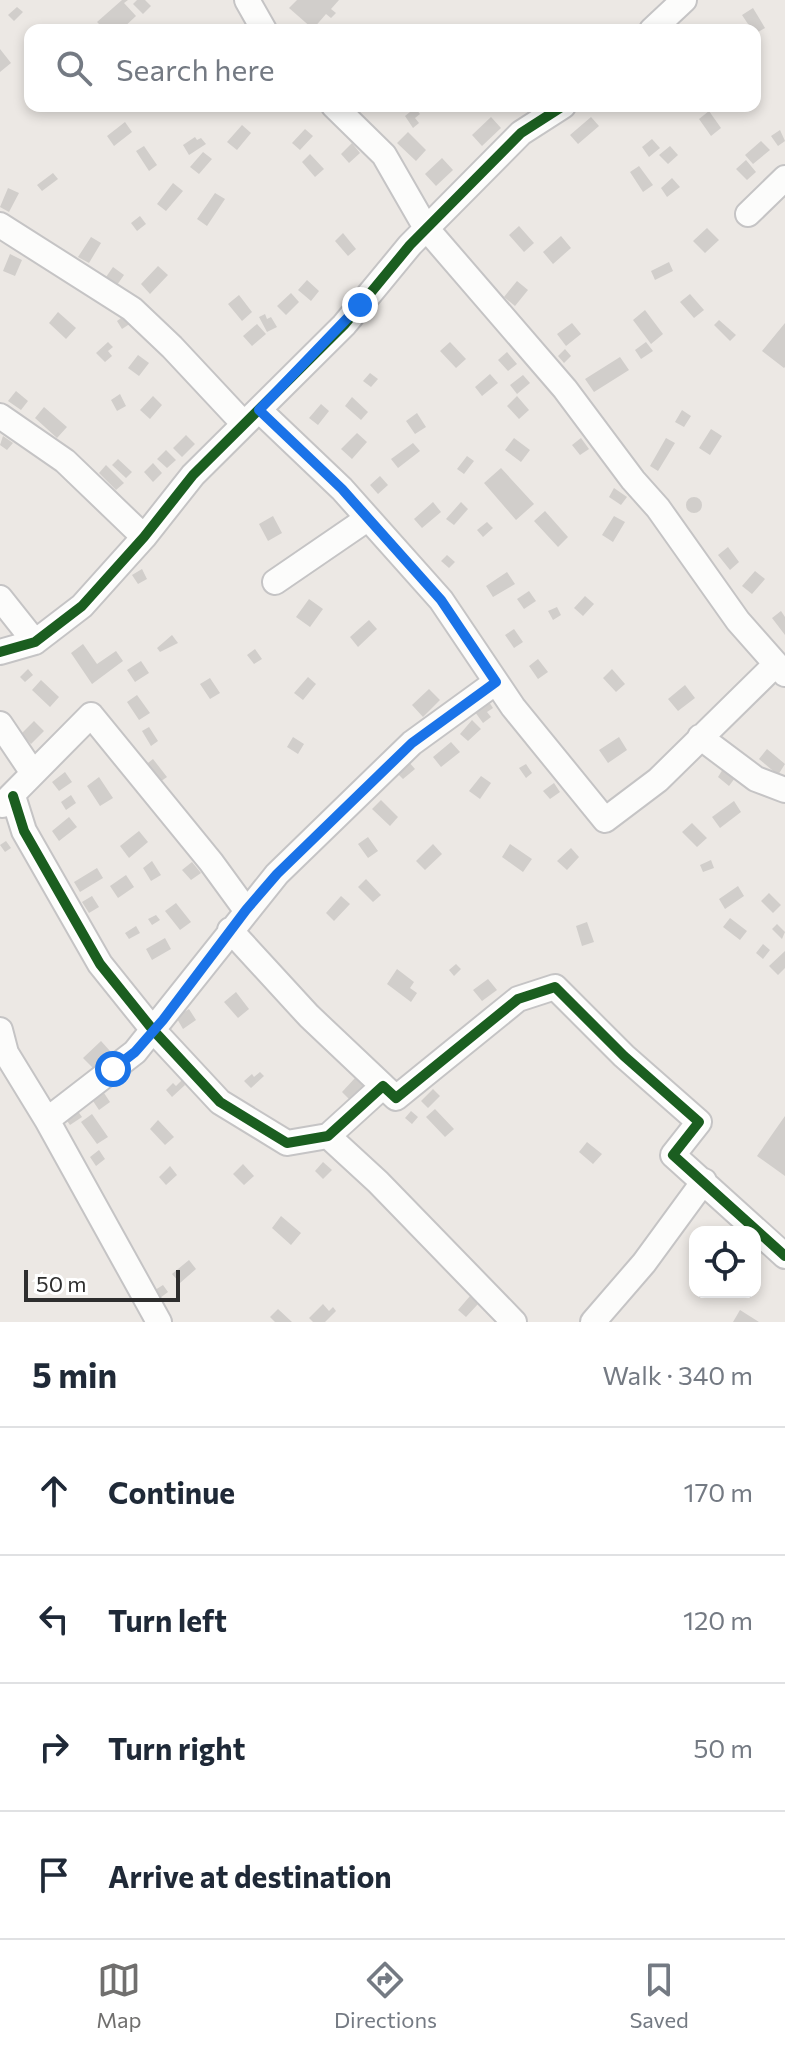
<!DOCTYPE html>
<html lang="en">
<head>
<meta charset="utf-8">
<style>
  body { margin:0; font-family:Commissioner,sans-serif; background:#f6f6f7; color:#1f2937 }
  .controls { position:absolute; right:24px; bottom:24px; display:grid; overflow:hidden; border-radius:16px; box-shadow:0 4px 12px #0003 }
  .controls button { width:72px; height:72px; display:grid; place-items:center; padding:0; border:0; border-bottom:2px solid #e0e1e3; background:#fff; color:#1f2937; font:40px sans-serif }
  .scale { position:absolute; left:24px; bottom:20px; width:156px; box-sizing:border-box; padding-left:8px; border:4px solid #2e2e2e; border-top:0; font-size:22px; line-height:28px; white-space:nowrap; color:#2e2e2e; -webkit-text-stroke:6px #fff; paint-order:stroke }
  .stop { position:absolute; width:24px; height:24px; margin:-18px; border:6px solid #1a73e8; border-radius:50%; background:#fff }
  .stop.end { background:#1a73e8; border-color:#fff; box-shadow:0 2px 8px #0008 }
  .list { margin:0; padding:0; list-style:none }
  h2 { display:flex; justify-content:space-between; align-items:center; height:104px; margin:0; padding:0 32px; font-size:34px }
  h2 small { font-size:26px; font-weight:400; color:#747a83 }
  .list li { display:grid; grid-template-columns:52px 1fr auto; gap:24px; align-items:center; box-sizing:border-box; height:128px; padding:0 32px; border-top:2px solid #e0e1e3 }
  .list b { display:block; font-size:30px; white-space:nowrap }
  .list em { font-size:26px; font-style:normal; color:#747a83 }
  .icon { flex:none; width:44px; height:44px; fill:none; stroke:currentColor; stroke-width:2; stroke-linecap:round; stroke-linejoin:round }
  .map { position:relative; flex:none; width:785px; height:1322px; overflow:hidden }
  .search { position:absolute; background:#fff; box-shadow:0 4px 12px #0003; left:24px; right:24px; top:24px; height:88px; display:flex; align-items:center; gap:20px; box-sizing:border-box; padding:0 28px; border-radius:16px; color:#747a83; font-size:30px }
  .sheet { height:616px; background:#fff }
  nav { display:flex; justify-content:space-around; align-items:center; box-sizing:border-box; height:112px; border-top:2px solid #e0e1e3; background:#fff; font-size:22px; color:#747a83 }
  nav a { display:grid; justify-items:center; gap:4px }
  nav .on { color:#706f6e }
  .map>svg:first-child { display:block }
</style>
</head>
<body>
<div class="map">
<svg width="785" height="1322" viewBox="0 0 785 1322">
  <rect width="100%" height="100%" fill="#ece8e4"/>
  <path fill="#d1cecb" d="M122 0H128L124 3 136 16 121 30H105L97 22Z
    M137 0H145L151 6 143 14 133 4Z
    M297 0H339L331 9 336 13 331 18 326 14 313 29 289 8Z
    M17 7 23 12 14 21 8 15Z
    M753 8 765 28 755 34V30H752L742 15Z
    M0 49 11 63 0 72Z
    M415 108 420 114 415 118 419 123 413 128 405 116Z
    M709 111 721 128 711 136 699 119Z
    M491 117 501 128 482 146 472 135Z
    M591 117 599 126 578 144 570 135Z
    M125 122 132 132 114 146 107 136Z
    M242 125 251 133 237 150 227 142Z
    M305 129 313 136 300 150 292 143Z
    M780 130 785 141 778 146 771 136Z
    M408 132 426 150 416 161 397 143Z
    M195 137 197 140 201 138 206 144 189 155 183 145Z
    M652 139 660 148 649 157 642 147Z
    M761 141 770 150 753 164 745 155Z
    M352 143 360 153 349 163 341 154Z
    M144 146 157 165 149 171 136 151Z
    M670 146 678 155 668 164 659 155Z
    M203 152 212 159 199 174 190 167Z
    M310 154 324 169 315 177 302 162Z
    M442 158 453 170 436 186 425 174Z
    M746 160 756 172 747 180 736 169Z
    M639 166 653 185 643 192 630 172Z
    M53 173 58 179 42 191 37 185Z
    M672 178 680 187 667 197 661 188Z
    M173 183 183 191 166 211 157 204Z
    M8 188 19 193 9 212 0 207Z
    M215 193 225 199 207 226 197 219Z
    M140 216 146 224 137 231 131 223Z
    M519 226 534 243 524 252 509 235Z
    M707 228 719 240 705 253 693 241Z
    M343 233 356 249 348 256 335 241Z
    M561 236 571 248 553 264 543 252Z
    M91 237 101 243 89 263 78 257Z
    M10 254 22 260 15 276 3 271Z
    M669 262 673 271 655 280 651 271Z
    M158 266 168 275 150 294 141 284Z
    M113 267 124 275 117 285 106 277Z
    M307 280 319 291 311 301 298 290Z
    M517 281 528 290 515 306 504 297Z
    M291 293 299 302 286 315 277 306Z
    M690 294 704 310 694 318 680 302Z
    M239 295 252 312 242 321 228 304Z
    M645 310 663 334 651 344 633 320Z
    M58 312 76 328 66 339 49 323Z
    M128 313 134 321 122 329 117 321Z
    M265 314 267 319 271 317 277 327 267 332 259 317Z
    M719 320 736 335 730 341 714 325Z
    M572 323 581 334 566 346 557 334Z
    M785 323V367L784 368 762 351Z
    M257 324 266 334 252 346 243 336Z
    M108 342 113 347 108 351 112 356 105 362 96 353Z
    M450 342 466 359 456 368 440 351Z
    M646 342 653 351 641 359 635 350Z
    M565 349 571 356 564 363 558 356Z
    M507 352 517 364 508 371 498 360Z
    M138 355 149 363 139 376 128 368Z
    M620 357 629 370 594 392 585 379Z
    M370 373 378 379 371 387 363 381Z
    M490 374 498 383 482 396 475 387Z
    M523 375 530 383 517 394 510 385Z
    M16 391 28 401 21 410 8 401Z
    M120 394 126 406 117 411 111 400Z
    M153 396 162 405 150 419 140 410Z
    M517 396 529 410 519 419 507 406Z
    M352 397 368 412 361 420 345 406Z
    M321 404 329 411 318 425 309 418Z
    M44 407 67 427 57 438 35 418Z
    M682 410 691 416 684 427 675 422Z
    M417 413 426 427 415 434 406 421Z
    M711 429 722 436 710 455 699 448Z
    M357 433 367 442 352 459 341 449Z
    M186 435 195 444 182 457 173 448Z
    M3 436 13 443 7 450 0 445Z
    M514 438 530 450 521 462 505 450Z
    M581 438 589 449 580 455 572 445Z
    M666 438 675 443 658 471 650 466Z
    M413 443 420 451 398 468 391 459Z
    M166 450 176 460 167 468 157 459Z
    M467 456 474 461 464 474 457 469Z
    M118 459 132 472 126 478 112 465Z
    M153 463 162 473 153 482 144 472Z
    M106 465 124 483 116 490 99 473Z
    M501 468 534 504 516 520 484 483Z
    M380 476 388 485 378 494 370 485Z
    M614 488 627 497 621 505 609 497Z
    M686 505a8 8 0 1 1 16 0a8 8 0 1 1-16 0Z
    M433 502 441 512 422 528 414 519Z
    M461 502 468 509 454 525 446 519Z
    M545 511 568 537 558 547 534 521Z
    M273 516 282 533 268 541 259 524Z
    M614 516 625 522 613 542 602 535Z
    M487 522 493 528 483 537 477 530Z
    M728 547 739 562 730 570 718 555Z
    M447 555 455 562 449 568 441 561Z
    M142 569 147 579 138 584 132 575Z
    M755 571 765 579 752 594 742 586Z
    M507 572 515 584 493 597 486 586Z
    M529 591 536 601 524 609 517 599Z
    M585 596 594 604 583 616 574 608Z
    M309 599 323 609 310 627 296 617Z
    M557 607 561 615 553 620 548 611Z
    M781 611 785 617V635L772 618Z
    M369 620 377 629 358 647 350 637Z
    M514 629 523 642 514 648 505 635Z
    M172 635 178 643 160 652 157 648Z
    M83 644 97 664 116 651 123 661 92 684 71 653Z
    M255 649 262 659 254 664 247 655Z
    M538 659 548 672 538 679 529 666Z
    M141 661 149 673 135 682 127 670Z
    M28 669 33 675 25 682 20 677Z
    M612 669 625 684 616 692 603 678Z
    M308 677 316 684 303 700 294 693Z
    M210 678 220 693 210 699 200 684Z
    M41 680 59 697 50 707 32 690Z
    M685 685 695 698 678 711 668 699Z
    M429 689 440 700 423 717 412 705Z
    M137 695 150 713 139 720 127 702Z
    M489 702 493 708 487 712 491 717 483 723 475 712Z
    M472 720 481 729 468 741 460 734Z
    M34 721 44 731 31 744 21 734Z
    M149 727 158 741 151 746 142 731Z
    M293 737 304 744 298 754 287 747Z
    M619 737 627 750 608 763 599 750Z
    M451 742 460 752 441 767 433 757Z
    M767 749 785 764 778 775 759 759Z
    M153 759 167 777 157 784 144 766Z
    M408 761 415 769 403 779 396 772Z
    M526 764 532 773 526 778 519 768Z
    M723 769 735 778 729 786 718 777Z
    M65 772 72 782 59 791 52 782Z
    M481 776 491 783 480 799 469 791Z
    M99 777 113 798 100 806 87 786Z
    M554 783 560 792 550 799 543 791Z
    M71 795 76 803 66 810 61 802Z
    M381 800 398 817 390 826 372 809Z
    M734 801 741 812 720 828 712 817Z
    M69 817 77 827 59 841 52 831Z
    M692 823 707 838 697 847 682 832Z
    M139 831 148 842 129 858 120 846Z
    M368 837 378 851 368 858 358 844Z
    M6 841 11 848 5 852 0 845Z
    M433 844 442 854 425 870 416 861Z
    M510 844 532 859 523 872 502 857Z
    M571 848 579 857 567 870 557 861Z
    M711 860 714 868 703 872 700 865Z
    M152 861 161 875 151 881 143 868Z
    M192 862 201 873 191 880 182 870Z
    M97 868 103 878 80 892 74 882Z
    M126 875 134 887 118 898 110 886Z
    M366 879 381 895 373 902 358 887Z
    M738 886 744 896 725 909 719 899Z
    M769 893 781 905 773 913 761 901Z
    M92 896 99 907 89 913 82 902Z
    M341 896 350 904 334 921 326 913Z
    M176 903 191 922 180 930 165 911Z
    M156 915 160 920 152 925 148 919Z
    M730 918 747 931 740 940 723 927Z
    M587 922 594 942 582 946 576 926Z
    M777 924 785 932 782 939 772 929Z
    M136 926 140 933 129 939 125 933Z
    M165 938 171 949 152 960 146 949Z
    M763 944 770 950 763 959 756 953Z
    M785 951V968L778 975 769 966Z
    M456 964 461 969 454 976 449 970Z
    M397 969 414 982 410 988 417 993 411 1002 387 984Z
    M488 979 497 990 482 1001 473 990Z
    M236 992 249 1009 238 1018 224 1002Z
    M189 1009 196 1020 183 1029 176 1017Z
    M101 1041 110 1051 93 1068 83 1058Z
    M260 1072 264 1076 251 1088 244 1081 252 1074 254 1077Z
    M355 1078 363 1086 349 1099 342 1092Z
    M182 1080 185 1085 172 1097 166 1090 173 1083 176 1086Z
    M433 1089 440 1096 428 1108 421 1101Z
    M104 1093 110 1102 99 1110 93 1101Z
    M435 1109 454 1129 445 1137 426 1117Z
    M77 1110 82 1117 70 1125 65 1118Z
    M411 1111 418 1117 412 1124 405 1118Z
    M92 1114 108 1137 97 1144 81 1122Z
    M785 1116V1176L757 1156Z
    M158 1120 174 1137 165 1145 150 1129Z
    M587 1142 602 1154 593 1164 579 1152Z
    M99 1150 105 1159 96 1166 90 1157Z
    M323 1162 332 1170 323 1179 315 1171Z
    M243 1164 254 1176 244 1185 233 1174Z
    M170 1166 177 1175 166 1185 159 1177Z
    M281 1216 301 1233 291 1245 272 1228Z
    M189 1260 196 1269 180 1283 172 1274Z
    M163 1285 168 1292 160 1298 155 1290Z
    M470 1296 478 1304 466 1317 458 1310Z
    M323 1304 329 1311 333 1307 336 1311 325 1322H313L309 1318Z
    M278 1309 292 1322H275L270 1317Z
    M740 1310 759 1322H733Z"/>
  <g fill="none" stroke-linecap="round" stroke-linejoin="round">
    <g stroke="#c5c4c5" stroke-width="28">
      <path id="street" d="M247 0 264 30
        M652 30 684 0
        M334 106 384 155 426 228 565 389 633 480 658 508 738 621 785 674
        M748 214 785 178
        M0 225 132 309 172 347 244 424
        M259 410 342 489 441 600 513 707 605 820 658 780 776 664
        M0 416 65 461 144 537
        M275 582 367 519
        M0 598 35 642
        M0 652 35 642 82 606 144 537 193 475 344 325 410 245 521 133 563 106
        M0 724 33 773
        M700 737 756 779 785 790
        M13 796 24 831 100 964 153 1030 220 1102 287 1143 328 1136 383 1086 396 1098 518 999 555 987 624 1056 699 1122 673 1155 785 1256
        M2 805 91 715 211 862 246 910
        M230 930 309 1016 383 1086
        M0 1030 6 1053 47 1120 159 1322
        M47 1120 135 1052 277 874 412 743 496 682
        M328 1136 378 1182 514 1322
        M593 1322 644 1263 704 1181"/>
    </g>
    <use href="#street" stroke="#fcfcfb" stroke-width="24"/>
    <g stroke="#fff" stroke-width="15">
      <path id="cycleway" d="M0 652 35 642 82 606 144 537 193 475 344 325 410 245 521 133 563 106
        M13 796 24 831 100 964 153 1030 220 1102 287 1143 328 1136 383 1086 396 1098 518 999 555 987 624 1056 699 1122 673 1155 785 1256"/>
    </g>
    <use href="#cycleway" stroke="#1b5e20" stroke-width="10"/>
  </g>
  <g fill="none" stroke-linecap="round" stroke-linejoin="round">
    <path stroke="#1a73e8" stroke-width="10" d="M113 1069 135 1052 163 1020 246 910 277 874 412 743 496 682 441 600 342 489 259 410 360 305"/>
  </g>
</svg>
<div class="controls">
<button><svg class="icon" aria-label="locate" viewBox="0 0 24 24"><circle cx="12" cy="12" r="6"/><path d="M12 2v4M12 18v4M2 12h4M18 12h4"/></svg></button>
</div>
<div class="scale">50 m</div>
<div class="stop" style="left:113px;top:1069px"></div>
<div class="stop end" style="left:360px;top:305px"></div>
<div class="search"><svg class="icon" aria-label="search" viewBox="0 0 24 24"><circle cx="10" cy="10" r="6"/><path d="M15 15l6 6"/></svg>Search here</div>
</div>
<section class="sheet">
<h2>5 min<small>Walk · 340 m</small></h2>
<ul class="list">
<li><svg class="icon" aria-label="ahead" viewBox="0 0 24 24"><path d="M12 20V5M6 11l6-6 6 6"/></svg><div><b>Continue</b></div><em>170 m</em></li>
<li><svg class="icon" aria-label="left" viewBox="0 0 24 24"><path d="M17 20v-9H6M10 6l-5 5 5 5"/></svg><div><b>Turn left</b></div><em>120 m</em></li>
<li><svg class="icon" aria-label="right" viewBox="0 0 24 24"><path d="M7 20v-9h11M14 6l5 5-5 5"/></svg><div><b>Turn right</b></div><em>50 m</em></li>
<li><svg class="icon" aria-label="arrive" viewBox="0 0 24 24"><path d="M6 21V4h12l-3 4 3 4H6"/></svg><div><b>Arrive at destination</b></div></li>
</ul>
</section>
<nav>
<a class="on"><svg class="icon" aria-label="map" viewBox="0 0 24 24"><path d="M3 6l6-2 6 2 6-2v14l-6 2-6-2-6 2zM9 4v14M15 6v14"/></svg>Map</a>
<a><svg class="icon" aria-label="directions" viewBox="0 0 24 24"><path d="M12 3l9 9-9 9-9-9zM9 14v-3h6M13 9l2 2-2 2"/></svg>Directions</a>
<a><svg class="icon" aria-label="saved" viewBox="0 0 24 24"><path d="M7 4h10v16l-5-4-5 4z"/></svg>Saved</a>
</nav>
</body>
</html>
